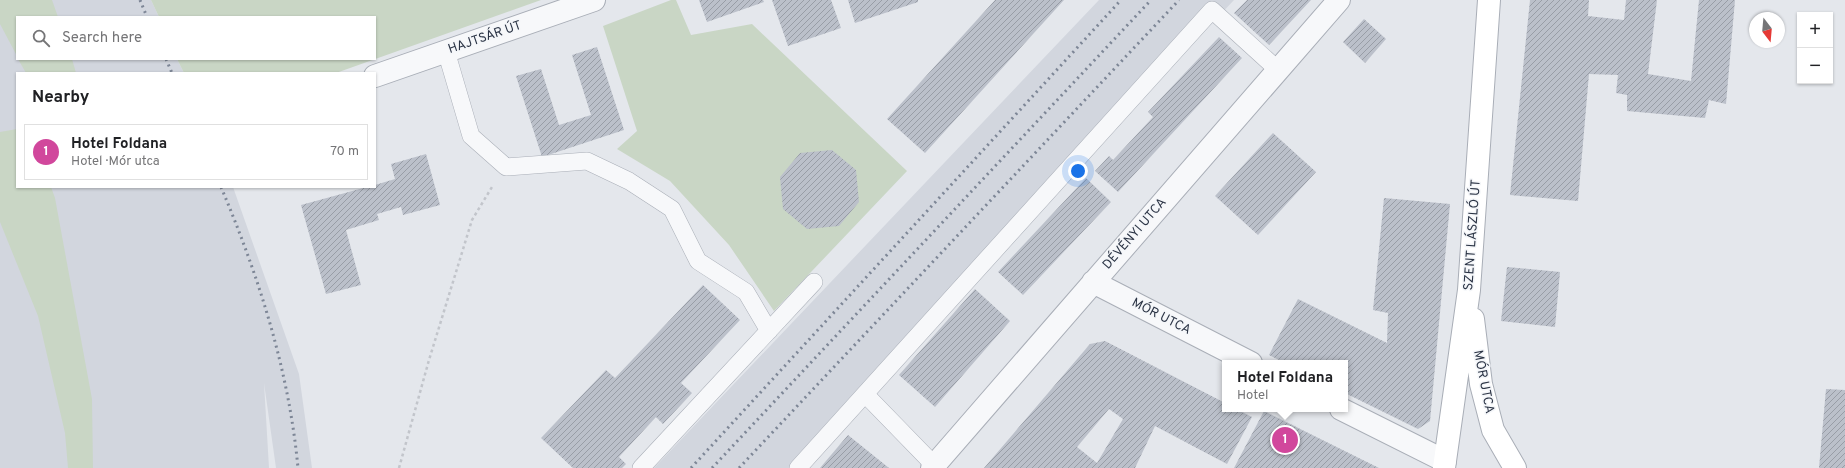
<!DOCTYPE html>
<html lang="en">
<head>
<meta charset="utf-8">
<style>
  body { margin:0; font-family:Overpass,sans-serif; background:#f6f6f6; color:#202124 }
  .controls { position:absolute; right:12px; top:12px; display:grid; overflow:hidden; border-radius:0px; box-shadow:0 1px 3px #0004 }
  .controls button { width:36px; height:36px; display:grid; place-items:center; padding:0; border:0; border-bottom:1px solid #e0e0e0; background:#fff; color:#202124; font:20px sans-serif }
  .compass { position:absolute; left:1749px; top:12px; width:36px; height:36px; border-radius:50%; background:#fff; box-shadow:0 1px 3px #0004; rotate:164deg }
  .you { position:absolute; left:1078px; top:171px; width:14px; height:14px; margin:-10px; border:3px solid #fff; border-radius:50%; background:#1a73e8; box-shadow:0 0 0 6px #1a73e833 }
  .badge { display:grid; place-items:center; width:26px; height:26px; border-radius:50%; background:#1a73e8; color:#fff; font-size:13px; font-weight:700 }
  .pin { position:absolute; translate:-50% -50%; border:2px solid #fff; box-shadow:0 1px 4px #0006 }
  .popup { position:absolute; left:1222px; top:360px; width:126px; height:52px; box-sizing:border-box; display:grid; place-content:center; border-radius:0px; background:#fff; filter:drop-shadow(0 1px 3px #0005); font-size:13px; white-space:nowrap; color:#757577 }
  .popup b { font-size:15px; color:#202124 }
  .popup::after { content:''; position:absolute; left:50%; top:100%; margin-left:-8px; border:8px solid transparent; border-top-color:#fff }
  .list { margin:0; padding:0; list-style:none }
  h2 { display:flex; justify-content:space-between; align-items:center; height:52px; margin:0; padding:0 16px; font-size:17px }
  h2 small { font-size:13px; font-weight:400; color:#757577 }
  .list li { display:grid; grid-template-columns:26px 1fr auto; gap:12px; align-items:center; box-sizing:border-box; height:56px; margin:0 8px 8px; padding:0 8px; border:1px solid #e0e0e0; border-radius:0px }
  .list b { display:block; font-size:15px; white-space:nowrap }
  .list p { margin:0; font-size:13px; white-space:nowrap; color:#757577 }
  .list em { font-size:13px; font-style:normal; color:#757577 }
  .icon { flex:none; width:22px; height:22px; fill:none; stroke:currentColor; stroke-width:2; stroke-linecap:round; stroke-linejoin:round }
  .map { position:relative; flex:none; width:1845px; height:468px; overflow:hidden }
  .search { position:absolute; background:#fff; box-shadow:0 1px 3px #0004; left:16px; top:16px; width:360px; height:44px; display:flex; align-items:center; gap:10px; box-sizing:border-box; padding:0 14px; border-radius:0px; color:#757577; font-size:15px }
  .panel { position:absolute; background:#fff; box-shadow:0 1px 3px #0004; left:16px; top:72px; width:360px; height:116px; border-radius:0px }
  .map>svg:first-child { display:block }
</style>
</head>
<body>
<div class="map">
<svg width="1845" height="468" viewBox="0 0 1845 468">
  <defs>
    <pattern id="building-hatch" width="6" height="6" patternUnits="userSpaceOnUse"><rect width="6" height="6" fill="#bbc0ca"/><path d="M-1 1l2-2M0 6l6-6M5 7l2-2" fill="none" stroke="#989da6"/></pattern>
  </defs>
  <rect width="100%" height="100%" fill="#e4e7ec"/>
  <path fill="#d2d6de" d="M0 0H151L159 17H17V59H177L184 73H17V187H233L299 374 312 468H276L264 383 269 468H0Z
    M1099 0H1234L1174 64 809 468H654Z"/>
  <path fill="#c9d6c5" d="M0 0H52L58 17H17V56L0 24Z
    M151 0H541L336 73H184L177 59H375V17H159Z
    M671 0H676L691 35 752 24 907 171 774 311 729 245 670 181 617 149 637 131 603 26Z
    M18 59H72L76 73H26Z
    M17 129V187H51L55 198 92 399 93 468H68L65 433 38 316 0 222V132Z"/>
  <path fill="url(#building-hatch)" fill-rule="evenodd" d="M699 0H763L764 2 707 22Z
    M772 0H831L841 28 788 46Z
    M848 0H918V2L855 23Z
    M995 0H1064L925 153 887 119Z
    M1247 0H1311L1269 45 1234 13Z
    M1530 0H1589L1588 16 1624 20 1626 0H1657L1648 74 1691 81 1699 0H1735L1726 104 1709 100 1705 118 1627 111V95L1616 93 1618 75 1589 74 1578 201 1510 195Z
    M1364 19 1386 39 1365 63 1343 42Z
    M1219 37 1242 58 1118 192 1095 171 1109 156 1113 160 1153 117 1148 112Z
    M597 47 624 130 542 157 516 76 541 69 559 125 591 115 572 55Z
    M1273 133 1316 172 1258 235 1215 196Z
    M832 150 856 170 859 202 839 226 807 229 783 209 780 177 800 153Z
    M426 154 440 205 403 215 401 207 377 214 379 220 346 230 361 285 326 294 301 205 367 187H375V185L395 179 391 164Z
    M1086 178 1111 202 1023 295 998 272Z
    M1384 198 1450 204 1430 421 1418 429 1345 393V363H1285L1269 355 1298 299 1387 343 1388 313 1373 310Z
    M1507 267 1560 272 1555 327 1501 321Z
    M703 285 740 320 681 383 692 393 663 424 656 417 619 457 626 464 622 468H573L541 438 606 370 615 378Z
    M975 289 1010 321 935 407 899 375Z
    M1105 341 1225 403V409H1236L1252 417 1227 464 1155 426 1135 468H984L1090 344ZM1109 409 1123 419 1097 463 1077 447Z
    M1826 389 1845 390V468H1819Z
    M1264 411 1379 468H1234Z
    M848 435 889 468H820Z"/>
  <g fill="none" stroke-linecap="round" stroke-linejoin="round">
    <g stroke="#a9aeb7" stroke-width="18">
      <path id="lane" d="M446 51 471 136 506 167 587 161 629 181 672 209 698 261 746 292 769 331
        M865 394 934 465
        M641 468 814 282
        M798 468 1212 10 1278 70"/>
    </g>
    <g stroke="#a9aeb7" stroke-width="24">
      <path id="street" d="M375 76 594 0
        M1093 282 1251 363
        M1341 409 1445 461
        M932 468 1339 0"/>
    </g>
    <g stroke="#a9aeb7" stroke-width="24">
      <path id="secondary" d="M1473 319 1481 384 1493 430 1515 468
        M1444 468 1469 290 1489 0"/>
    </g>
    <path stroke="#c2c5cb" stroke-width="2.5" stroke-dasharray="3 3" stroke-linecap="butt" d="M399 468 429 360 472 220 492 187"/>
    <use href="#lane" stroke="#f7f8fa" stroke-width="17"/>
    <use href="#street" stroke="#f7f8fa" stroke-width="22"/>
    <use href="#secondary" stroke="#fff" stroke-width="22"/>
    <path stroke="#7d8696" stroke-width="3" stroke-dasharray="2 4" stroke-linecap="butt" d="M140 0 147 17
      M166 59 172 73
      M221 187C259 277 289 371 298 468
      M691 468 1121 0
      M712 468 1151 0
      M739 468 1179 0"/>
  </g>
  <g text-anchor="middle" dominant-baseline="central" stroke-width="3" stroke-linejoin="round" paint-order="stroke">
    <g font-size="13" fill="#2b3445" stroke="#f4f6f9">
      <text transform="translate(485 38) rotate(-19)">HAJTSÁR ÚT</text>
      <text transform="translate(1135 234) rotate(-49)">DÉVÉNYI UTCA</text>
      <text transform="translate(1473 235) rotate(-86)">SZENT LÁSZLÓ ÚT</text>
      <text transform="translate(1161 317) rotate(27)">MÓR UTCA</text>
      <text transform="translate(1483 382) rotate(79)">MÓR UTCA</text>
    </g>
  </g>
</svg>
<div class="controls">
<button>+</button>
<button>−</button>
</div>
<svg class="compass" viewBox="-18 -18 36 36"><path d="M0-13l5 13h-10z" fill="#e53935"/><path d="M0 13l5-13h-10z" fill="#757577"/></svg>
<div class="you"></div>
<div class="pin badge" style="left:1285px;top:440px;background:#d1479c">1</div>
<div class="popup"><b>Hotel Foldana</b>Hotel</div>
<div class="search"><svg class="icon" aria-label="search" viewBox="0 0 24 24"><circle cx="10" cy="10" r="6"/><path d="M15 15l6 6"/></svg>Search here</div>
<section class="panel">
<h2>Nearby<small></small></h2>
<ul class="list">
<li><span class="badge" style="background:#d1479c">1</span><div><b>Hotel Foldana</b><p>Hotel · Mór utca</p></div><em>70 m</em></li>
</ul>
</section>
</div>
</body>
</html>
